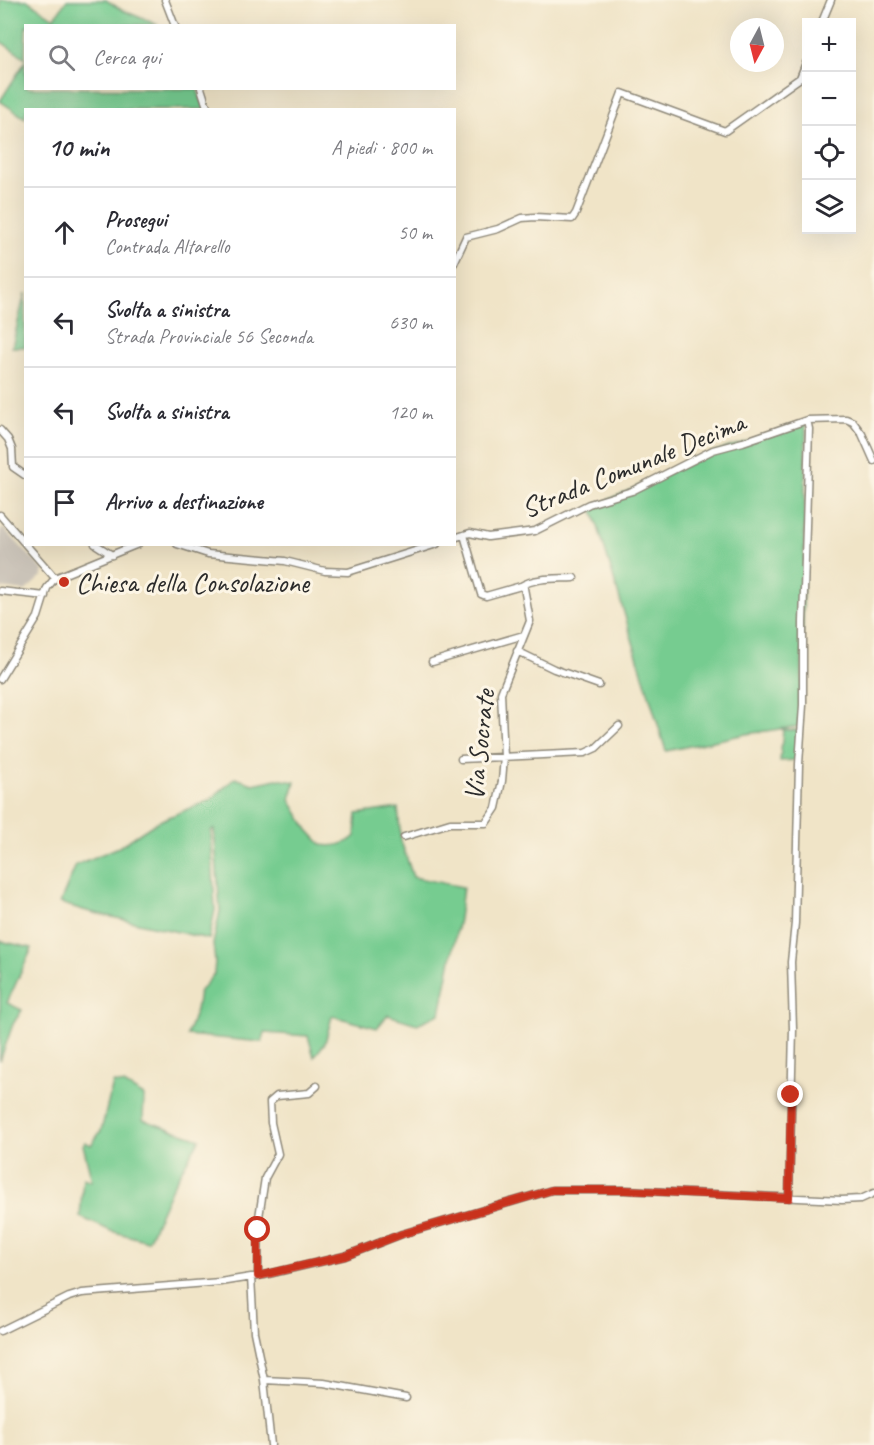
<!DOCTYPE html>
<html lang="it">
<head>
<meta charset="utf-8">
<style>
  body { margin:0; font-family:Caveat,sans-serif; background:#f2f2f3; color:#2b2b33 }
  .controls { position:absolute; right:18px; top:18px; display:grid; overflow:hidden; border-radius:0px; box-shadow:0 6px 24px #0002 }
  .controls button { width:54px; height:54px; display:grid; place-items:center; padding:0; border:0; border-bottom:2px solid #e1e1e2; background:#fff; color:#2b2b33; font:30px sans-serif }
  .compass { position:absolute; left:730px; top:18px; width:54px; height:54px; border-radius:50%; background:#fff; box-shadow:0 6px 24px #0002; rotate:187deg }
  .stop { position:absolute; width:18px; height:18px; margin:-14px; border:4px solid #c8321e; border-radius:50%; background:#fff }
  .stop.end { background:#c8321e; border-color:#fff; box-shadow:0 2px 6px #0008 }
  .list { margin:0; padding:0; list-style:none }
  h2 { display:flex; justify-content:space-between; align-items:center; height:78px; margin:0; padding:0 24px; font-size:26px }
  h2 small { font-size:20px; font-weight:400; color:#7c7c81 }
  .list li { display:grid; grid-template-columns:39px 1fr auto; gap:18px; align-items:center; box-sizing:border-box; height:90px; padding:0 24px; border-top:2px solid #e1e1e2 }
  .list b { display:block; font-size:22px; white-space:nowrap }
  .list p { margin:0; font-size:20px; white-space:nowrap; color:#7c7c81 }
  .list em { font-size:20px; font-style:normal; color:#7c7c81 }
  .icon { flex:none; width:33px; height:33px; fill:none; stroke:currentColor; stroke-width:2; stroke-linecap:round; stroke-linejoin:round }
  .map { position:relative; flex:none; width:874px; height:1445px; overflow:hidden }
  .search { position:absolute; background:#fff; box-shadow:0 6px 24px #0002; left:24px; top:24px; width:432px; height:66px; display:flex; align-items:center; gap:15px; box-sizing:border-box; padding:0 21px; border-radius:0px; color:#7c7c81; font-size:22px }
  .panel { position:absolute; background:#fff; box-shadow:0 6px 24px #0002; left:24px; top:108px; width:432px; height:438px; border-radius:0px }
  .map>svg:first-child { display:block }
</style>
</head>
<body>
<div class="map">
<svg width="874" height="1445" viewBox="0 0 874 1445">
  <rect width="100%" height="100%" fill="#fcf5e5"/>
  <filter id="ink" filterUnits="userSpaceOnUse"><feTurbulence type="fractalNoise" baseFrequency=".0167" numOctaves="2"/><feDisplacementMap in="SourceGraphic" scale="12" xChannelSelector="R" yChannelSelector="G"/><feConvolveMatrix kernelMatrix="1 2 1 2 8 2 1 2 1" color-interpolation-filters="sRGB"/></filter>
  <filter id="wash" filterUnits="userSpaceOnUse"><feTurbulence type="fractalNoise" baseFrequency=".008" numOctaves="4" result="noise"/><feDisplacementMap in="SourceGraphic" scale="24" xChannelSelector="R" yChannelSelector="G"/><feGaussianBlur stdDeviation="1.35" result="paint"/><feColorMatrix in="noise" values="0 0 0 0 0 0 0 0 0 0 0 0 0 0 0 0 0 1.4 0 .05"/><feComposite in="paint" operator="in"/></filter>
  <g filter="url(#wash)">
    <rect width="100%" height="100%" fill="#f0e4c7"/>
    <path fill="#cac3b8" d="M3 528 44 571 42 576 25 591 0 588V531Z"/>
    <path fill="#76cc90" stroke="#507c5e" stroke-width="1.5" d="M0 0H27L54 18 67 0H106L122 10 158 25 26 26 25 58 0 41Z
      M25 62 26 88 197 89 205 109 26 110 25 118 0 101Z
      M25 293V347H12Z
      M804 423 806 430 802 681 799 726 746 734 666 751 592 507 601 502 602 506 606 504V501L714 452Z
      M783 730H798L796 760 780 761Z
      M235 778 253 784 277 779 295 782 290 800 308 830 322 845C333 847 346 845 355 836L357 814 398 808 401 841 413 877 463 887 459 919 440 1014 417 1024 388 1015 377 1028 332 1016 325 1043 314 1057 308 1036 265 1033 262 1042 187 1035 196 1010 199 992 214 974 215 961 213 944 220 911 214 829 211 831 215 910 209 939 90 912 60 903 76 865 119 847 157 822 210 800Z
      M0 941 32 948 7 1003 22 1010 13 1024 0 1061Z
      M113 1083 124 1084 144 1096 143 1120 200 1139 173 1185 148 1241 111 1231 80 1217 83 1178 92 1181 83 1145 85 1142 91 1145 101 1131Z"/>
  </g>
  <g filter="url(#ink)">
    <g fill="none" stroke-linecap="round" stroke-linejoin="round">
      <g stroke="#8e8879" stroke-width="9">
        <path id="minor" d="M165 0 175 26
          M822 22 831 0
          M201 88 208 110
          M454 263 466 237 498 229 522 218 535 217 572 219 576 213 622 93 725 131 800 78 806 63
          M0 430 8 439 12 449 13 467 26 476
          M0 515 55 578
          M454 538 470 533 488 537 535 531 589 504 632 491 713 450 743 442 807 420 846 419 853 422 862 434 874 461
          M95 544 112 555
          M177 544 208 554 285 561 325 571 348 572 437 544
          M521 586C535 577 558 579 574 578
          M0 591 45 596
          M517 651 554 669 599 685
          M432 662 524 635
          M0 679 38 617 47 588 55 578 138 544
          M461 759 585 753 596 748 619 726
          M404 837 450 823H486L496 808 502 781 504 757 501 693 530 621 524 588 521 586 486 596 481 594 464 535
          M789 1198 793 1029 791 962 795 923 799 764 803 705V623L809 429 807 420
          M258 1276 259 1217 265 1178 278 1154 271 1123 270 1102 277 1096 309 1093 317 1086
          M251 1277 254 1332 264 1380 271 1445
          M0 1331 69 1297 82 1293 220 1282 264 1275 345 1256 402 1234 552 1190H625L842 1200 861 1199 874 1193
          M264 1380 324 1383 406 1398"/>
      </g>
      <use href="#minor" stroke="#fff" stroke-width="6"/>
    </g>
  </g>
  <g fill="none" stroke-linecap="round" stroke-linejoin="round" filter="url(#ink)">
    <path stroke="#c8321e" stroke-width="8" d="M258 1230V1276L345 1256 402 1234 552 1190H624L789 1198 791 1095"/>
  </g>
  <circle fill="#c8321e" stroke="#fcf5e5" stroke-width="2" cx="64" cy="582" r="6"/>
  <g text-anchor="middle" dominant-baseline="central" stroke-width="6" stroke-linejoin="round" paint-order="stroke">
    <g font-size="28" fill="#2b2b2b" stroke="#fcf5e5">
      <text transform="translate(633 465) rotate(-22)">Strada Comunale Decima</text>
      <text transform="translate(479 745) rotate(-84)">Via Socrate</text>
    </g>
    <g font-size="28" fill="#2b2b2b" stroke="#fcf5e5" text-anchor="start">
      <text x="76" y="582">Chiesa della Consolazione</text>
    </g>
  </g>
</svg>
<div class="controls">
<button>+</button>
<button>−</button>
<button><svg class="icon" aria-label="locate" viewBox="0 0 24 24"><circle cx="12" cy="12" r="6"/><path d="M12 2v4M12 18v4M2 12h4M18 12h4"/></svg></button>
<button><svg class="icon" aria-label="layers" viewBox="0 0 24 24"><path d="M12 4l9 5-9 5-9-5zM3 14l9 5 9-5"/></svg></button>
</div>
<svg class="compass" viewBox="-18 -18 36 36"><path d="M0-13l5 13h-10z" fill="#e53935"/><path d="M0 13l5-13h-10z" fill="#7c7c81"/></svg>
<div class="stop" style="left:258px;top:1230px"></div>
<div class="stop end" style="left:791px;top:1095px"></div>
<div class="search"><svg class="icon" aria-label="search" viewBox="0 0 24 24"><circle cx="10" cy="10" r="6"/><path d="M15 15l6 6"/></svg>Cerca qui</div>
<section class="panel">
<h2>10 min<small>A piedi · 800 m</small></h2>
<ul class="list">
<li><svg class="icon" aria-label="ahead" viewBox="0 0 24 24"><path d="M12 20V5M6 11l6-6 6 6"/></svg><div><b>Prosegui</b><p>Contrada Altarello</p></div><em>50 m</em></li>
<li><svg class="icon" aria-label="left" viewBox="0 0 24 24"><path d="M17 20v-9H6M10 6l-5 5 5 5"/></svg><div><b>Svolta a sinistra</b><p>Strada Provinciale 56 Seconda</p></div><em>630 m</em></li>
<li><svg class="icon" aria-label="left" viewBox="0 0 24 24"><path d="M17 20v-9H6M10 6l-5 5 5 5"/></svg><div><b>Svolta a sinistra</b></div><em>120 m</em></li>
<li><svg class="icon" aria-label="arrive" viewBox="0 0 24 24"><path d="M6 21V4h12l-3 4 3 4H6"/></svg><div><b>Arrivo a destinazione</b></div></li>
</ul>
</section>
</div>
</body>
</html>
